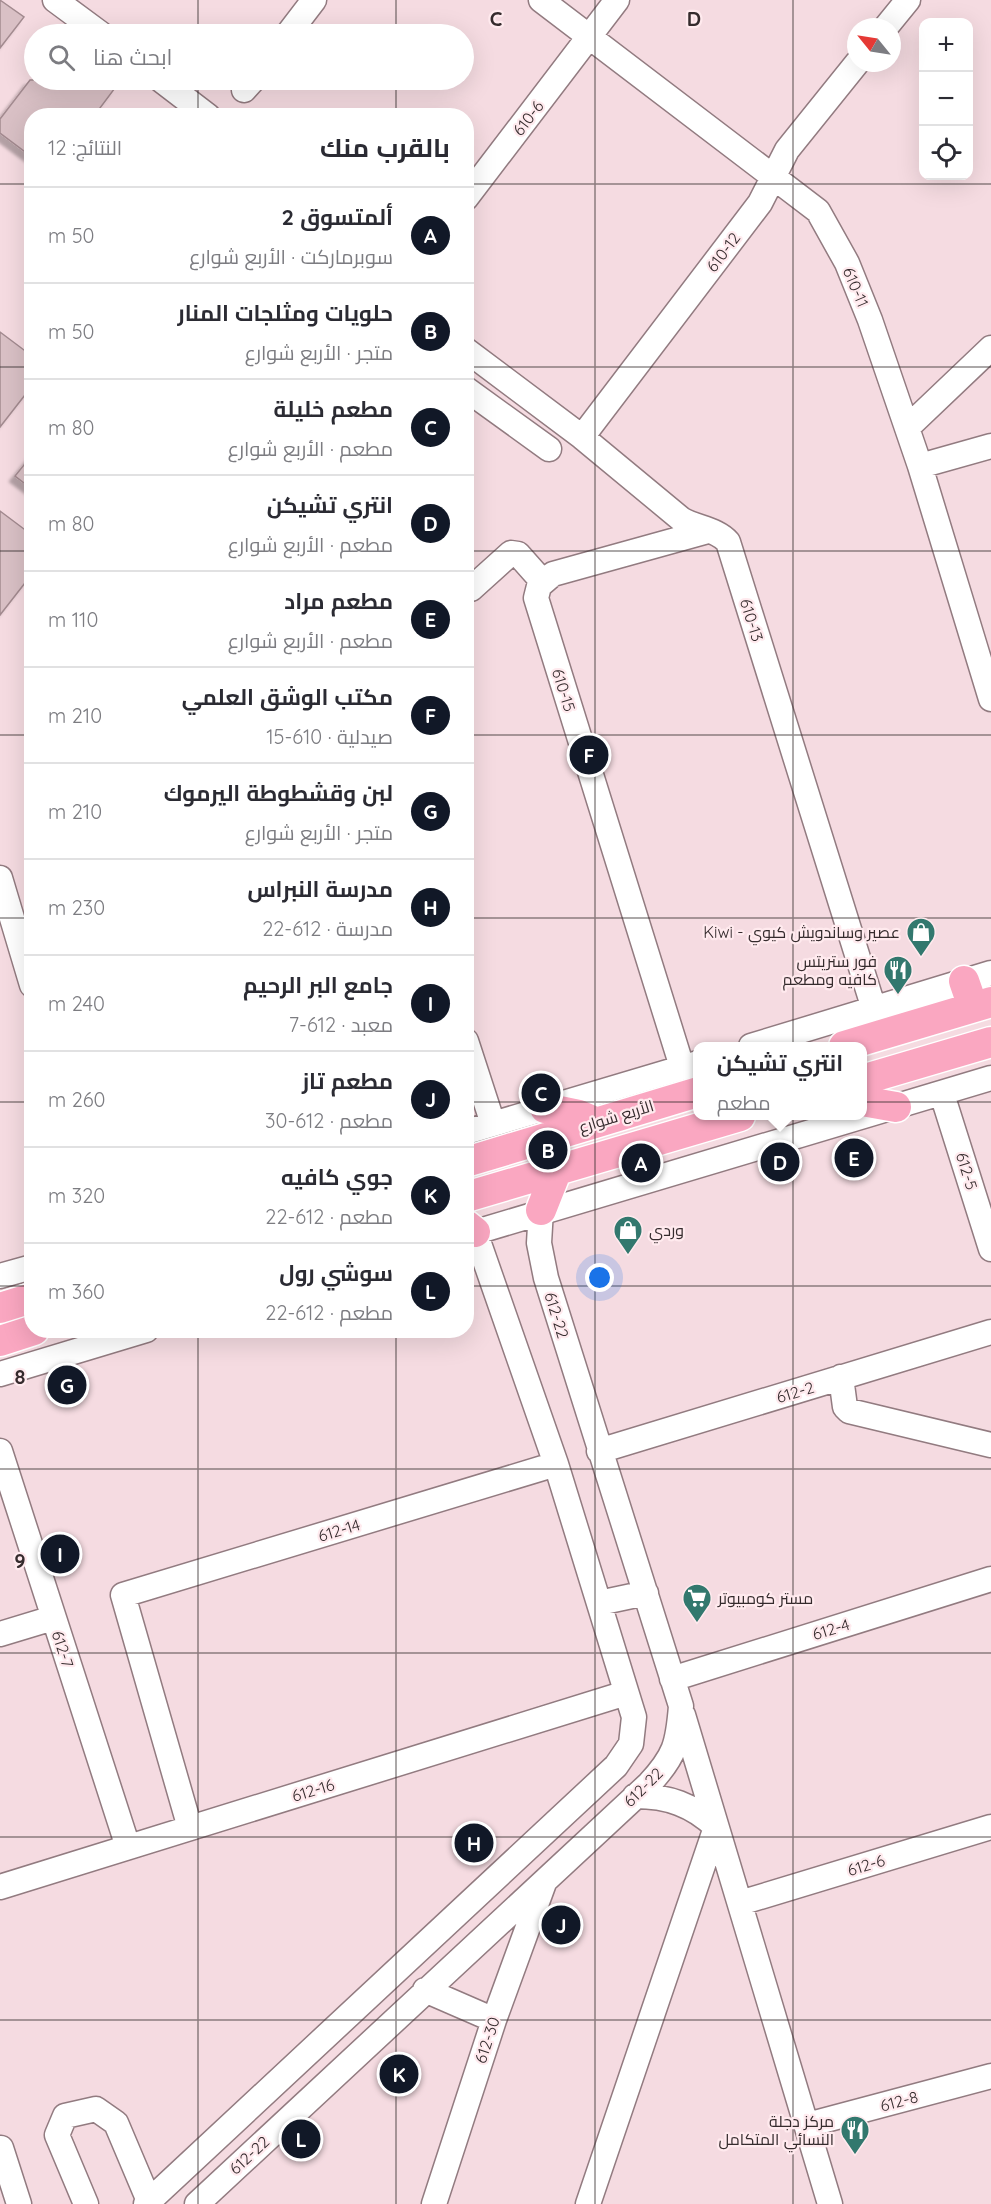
<!DOCTYPE html>
<html lang="ar">
<head>
<meta charset="utf-8">
<style>
  body { margin:0; font-family:Quicksand,Cairo,sans-serif; background:#f2f2f3; color:#2b2b33; direction:rtl }
  .controls { position:absolute; right:18px; top:18px; display:grid; overflow:hidden; border-radius:12px; box-shadow:0 6px 24px #0002 }
  .controls button { width:54px; height:54px; display:grid; place-items:center; padding:0; border:0; border-bottom:2px solid #e1e1e2; background:#fff; color:#2b2b33; font:30px sans-serif }
  .compass { position:absolute; left:847px; top:18px; width:54px; height:54px; border-radius:50%; background:#fff; box-shadow:0 6px 24px #0002; rotate:300deg }
  .you { position:absolute; left:600px; top:1278px; width:21px; height:21px; margin:-15px; border:4px solid #fff; border-radius:50%; background:#1a73e8; box-shadow:0 0 0 9px #1a73e833 }
  .badge { display:grid; place-items:center; width:39px; height:39px; border-radius:50%; background:#111827; color:#fff; font-size:20px; font-weight:700 }
  .pin { position:absolute; translate:-50% -50%; border:3px solid #fff; box-shadow:0 2px 6px #0006 }
  .popup { position:absolute; left:693px; top:1042px; width:174px; height:78px; box-sizing:border-box; display:grid; place-content:center; border-radius:12px; background:#fff; filter:drop-shadow(0 2px 4px #0005); font-size:20px; white-space:nowrap; color:#7c7c81 }
  .popup b { font-size:22px; color:#2b2b33 }
  .popup::after { content:''; position:absolute; left:50%; top:100%; margin-left:-12px; border:12px solid transparent; border-top-color:#fff }
  .list { margin:0; padding:0; list-style:none }
  h2 { display:flex; justify-content:space-between; align-items:center; height:78px; margin:0; padding:0 24px; font-size:26px }
  h2 small { font-size:20px; font-weight:400; color:#7c7c81 }
  .list li { display:grid; grid-template-columns:39px 1fr auto; gap:18px; align-items:center; box-sizing:border-box; height:96px; padding:0 24px; border-top:2px solid #e1e1e2 }
  .list b { display:block; font-size:22px; white-space:nowrap }
  .list p { margin:0; font-size:20px; white-space:nowrap; color:#7c7c81 }
  .list em { font-size:20px; font-style:normal; color:#7c7c81 }
  .icon { flex:none; width:33px; height:33px; fill:none; stroke:currentColor; stroke-width:2; stroke-linecap:round; stroke-linejoin:round }
  .map { position:relative; flex:none; width:991px; height:2204px; overflow:hidden; direction:ltr }
  .search { position:absolute; background:#fff; box-shadow:0 6px 24px #0002; left:24px; top:24px; width:450px; height:66px; display:flex; align-items:center; gap:15px; box-sizing:border-box; padding:0 21px; border-radius:33px; color:#7c7c81; font-size:22px }
  .panel { position:absolute; background:#fff; box-shadow:0 6px 24px #0002; left:24px; top:108px; width:450px; height:1230px; border-radius:24px; direction:rtl }
  .map>svg:first-child { display:block }
</style>
</head>
<body>
<div class="map">
<svg width="991" height="2204" viewBox="0 0 991 2204">
  <defs>
    <filter id="shadow"><feDropShadow dx="-5.5" dy="5.5" stdDeviation="1.5" flood-color="#0004"/></filter>
  </defs>
  <rect width="100%" height="100%" fill="#f5dbe1"/>
  <path fill="#d9c0c5" stroke="#a28a8f" stroke-width="1.5" filter="url(#shadow)" d="M0 0 24 17 0 48Z
    M30 80H105L115 88 94 116H32V157L0 133V119Z
    M0 332 32 356V386L0 427Z
    M32 455V489L15 476Z
    M0 511 32 535V574L0 615Z"/>
  <g fill="none" stroke-linecap="round" stroke-linejoin="round">
    <g stroke="#927b80" stroke-width="27">
      <path id="minor" d="M55 0 101 34
        M541 0 818 211 847 263 870 320 920 466 991 699
        M886 27 908 0
        M288 34 314 0
        M161 80 208 116
        M244 90 253 80
        M466 198 617 0
        M466 350 582 437 681 519C696 528 717 529 728 542L874 1009
        M466 389 549 449
        M907 428 991 348
        M582 437 760 203 787 150 857 63
        M920 466 991 446
        M471 589 511 553 518 554 542 581
        M0 878 32 985
        M466 1041 493 1124
        M751 1046 991 973
        M682 1067 536 598 539 586 553 574 708 531
        M942 1094 991 1249
        M466 1132 698 1063
        M466 1235 991 1078
        M0 1276 32 1267
        M0 1374 146 1330
        M841 1377 845 1407 849 1411 991 1445
        M0 1451 128 1847
        M599 1451 991 1332
        M599 1603 646 1593
        M0 1634 53 1618
        M672 1679 991 1579
        M683 1715 830 2204
        M635 1796C668 1796 693 1805 716 1827
        M190 1828 123 1595 556 1464
        M0 1887 626 1693
        M740 1903 991 1827
        M425 1990 494 2020
        M807 2125 991 2076
        M1 2148 19 2204
        M86 2204 57 2135 65 2116 96 2109 116 2123 149 2201
        M146 2204 616 1766 631 1744 634 1717 556 1464 475 1232
        M197 2204 649 1784C675 1756 678 1744 681 1706L546 1278 539 1243 541 1210
        M434 2204 494 2020 544 1883
        M588 2204 716 1827"/>
    </g>
    <g stroke="#fff" stroke-width="33">
      <path id="major" d="M964 981 973 1007
        M844 1046 991 1002
        M862 1080 991 1042
        M862 1101 896 1107
        M545 1108 579 1115 595 1122
        M466 1162 698 1092
        M466 1197 740 1116
        M541 1210 556 1172
        M466 1225 475 1232
        M0 1308 32 1298
        M0 1341 34 1330"/>
    </g>
    <use href="#minor" stroke="#fff" stroke-width="24"/>
    <use href="#major" stroke="#faa7c1" stroke-width="30"/>
  </g>
  <path fill="none" stroke="#352b2d" stroke-width="1.5" stroke-opacity="0.55" d="M198 0V34M396 0V34M595 0V2204M793 0V2204M198 80V116M396 80V116M0 184H32M466 184H991M0 367H32M466 367H991M0 551H32M466 551H991M0 735H32M466 735H991M0 918H32M466 918H991M0 1102H32M466 1102H991M0 1286H32M466 1286H991M198 1330V2204M396 1330V2204M0 1469H991M0 1653H991M0 1837H991M0 2020H991"/>
  <defs>
    <g id="shop-pin" transform="scale(1.5)"><path d="M0 17L-7.5 6A9.5 9.5 0 1 1 7.5 6Z" fill="#32786e" stroke="#ffeaee"/><path d="M-5-2.5h2.3a2.7 3.5 0 0 1 5.4 0H5L5.5 6h-11ZM-1.5-2.5h3a1.5 2.3 0 0 0-3 0Z" fill="#fff"/></g>
    <g id="restaurant-pin" transform="scale(1.5)"><path d="M0 17L-7.5 6A9.5 9.5 0 1 1 7.5 6Z" fill="#32786e" stroke="#ffeaee"/><path d="M-5-6h1v4h1v-4h1v4h1v-4h1v5L-1.5 .5V6h-2V.5L-5-1ZM5-6V6H3V1.5H1.5Q1.5-4 5-6Z" fill="#fff"/></g>
    <g id="supermarket-pin" transform="scale(1.5)"><path d="M0 17L-7.5 6A9.5 9.5 0 1 1 7.5 6Z" fill="#32786e" stroke="#ffeaee"/><path d="M-6-5.5h2.5l.6 2H6L4.5 2H-2.5L-4.4-4H-6ZM-1.5 3.2a1.3 1.3 0 1 0 .1 0ZM3 3.2a1.3 1.3 0 1 0 .1 0Z" fill="#fff"/></g>
  </defs>
  <g fill-rule="evenodd">
    <use href="#shop-pin" x="921" y="932"/>
    <use href="#restaurant-pin" x="898" y="970"/>
    <use href="#shop-pin" x="628" y="1230"/>
    <use href="#supermarket-pin" x="697" y="1598"/>
    <use href="#restaurant-pin" x="855" y="2130"/>
  </g>
  <g text-anchor="middle" dominant-baseline="central" stroke-width="4.5" stroke-linejoin="round" paint-order="stroke">
    <g font-size="16" fill="#352b2d" stroke="#ffeaee">
      <text transform="translate(528 118) rotate(-53)">610-6</text>
      <text transform="translate(723 252) rotate(-53)">610-12</text>
      <text transform="translate(856 287) rotate(67)">610-11</text>
      <text transform="translate(752 620) rotate(73)">610-13</text>
      <text transform="translate(564 690) rotate(73)">610-15</text>
      <text transform="translate(616 1116) rotate(-17)">الأربع شوارع</text>
      <text transform="translate(967 1171) rotate(73)">612-5</text>
      <text transform="translate(557 1315) rotate(73)">612-22</text>
      <text transform="translate(795 1392) rotate(-17)">612-2</text>
      <text transform="translate(339 1530) rotate(-17)">612-14</text>
      <text transform="translate(831 1629) rotate(-17)">612-4</text>
      <text transform="translate(63 1649) rotate(72)">612-7</text>
      <text transform="translate(643 1787) rotate(-45)">612-22</text>
      <text transform="translate(313 1790) rotate(-17)">612-16</text>
      <text transform="translate(866 1865) rotate(-17)">612-6</text>
      <text transform="translate(487 2040) rotate(-72)">612-30</text>
      <text transform="translate(899 2101) rotate(-15)">612-8</text>
      <text transform="translate(249 2155) rotate(-43)">612-22</text>
    </g>
    <g font-size="16" fill="#352b2d" stroke="#ffeaee" text-anchor="end">
      <text x="900" y="932">Kiwi - عصير وساندويش كيوي</text>
      <text x="877" y="961">فور ستريتس<tspan x="877" dy="18">كافيه ومطعم</tspan></text>
      <text x="649" y="1230" text-anchor="start">وردي</text>
      <text x="718" y="1598" text-anchor="start">مستر كومبيوتر</text>
      <text x="834" y="2121">مركز دجلة<tspan x="834" dy="18">النسائي المتكامل</tspan></text>
    </g>
  </g>
  <g font-size="20" text-anchor="middle" font-weight="bold" fill="#352b2d" stroke="#ffeaee" stroke-width="4.5" stroke-linejoin="round" paint-order="stroke">
    <text x="496" y="26">C</text>
    <text x="694" y="26">D</text>
    <text x="20" y="1384">8</text>
    <text x="20" y="1568">9</text>
  </g>
</svg>
<div class="controls">
<button>+</button>
<button>−</button>
<button><svg class="icon" aria-label="locate" viewBox="0 0 24 24"><circle cx="12" cy="12" r="6"/><path d="M12 2v4M12 18v4M2 12h4M18 12h4"/></svg></button>
</div>
<svg class="compass" viewBox="-18 -18 36 36"><path d="M0-13l5 13h-10z" fill="#e53935"/><path d="M0 13l5-13h-10z" fill="#7c7c81"/></svg>
<div class="you"></div>
<div class="pin badge" style="left:641px;top:1163px">A</div>
<div class="pin badge" style="left:548px;top:1150px">B</div>
<div class="pin badge" style="left:541px;top:1093px">C</div>
<div class="pin badge" style="left:780px;top:1162px">D</div>
<div class="popup"><b>انتري تشيكن</b>مطعم</div>
<div class="pin badge" style="left:854px;top:1158px">E</div>
<div class="pin badge" style="left:589px;top:755px">F</div>
<div class="pin badge" style="left:67px;top:1385px">G</div>
<div class="pin badge" style="left:474px;top:1843px">H</div>
<div class="pin badge" style="left:60px;top:1554px">I</div>
<div class="pin badge" style="left:561px;top:1925px">J</div>
<div class="pin badge" style="left:399px;top:2074px">K</div>
<div class="pin badge" style="left:301px;top:2139px">L</div>
<div class="search"><svg class="icon" aria-label="search" viewBox="0 0 24 24"><circle cx="10" cy="10" r="6"/><path d="M15 15l6 6"/></svg>ابحث هنا</div>
<section class="panel">
<h2>بالقرب منك<small>النتائج: 12</small></h2>
<ul class="list">
<li><span class="badge">A</span><div><b>ألمتسوق 2</b><p>سوبرماركت · الأربع شوارع</p></div><em>50 m</em></li>
<li><span class="badge">B</span><div><b>حلويات ومثلجات المنار</b><p>متجر · الأربع شوارع</p></div><em>50 m</em></li>
<li><span class="badge">C</span><div><b>مطعم خليلة</b><p>مطعم · الأربع شوارع</p></div><em>80 m</em></li>
<li><span class="badge">D</span><div><b>انتري تشيكن</b><p>مطعم · الأربع شوارع</p></div><em>80 m</em></li>
<li><span class="badge">E</span><div><b>مطعم مراد</b><p>مطعم · الأربع شوارع</p></div><em>110 m</em></li>
<li><span class="badge">F</span><div><b>مكتب الوشق العلمي</b><p>صيدلية · 610-15</p></div><em>210 m</em></li>
<li><span class="badge">G</span><div><b>لبن وقشطوطة اليرموك</b><p>متجر · الأربع شوارع</p></div><em>210 m</em></li>
<li><span class="badge">H</span><div><b>مدرسة النبراس</b><p>مدرسة · 612-22</p></div><em>230 m</em></li>
<li><span class="badge">I</span><div><b>جامع البر الرحيم</b><p>معبد · 612-7</p></div><em>240 m</em></li>
<li><span class="badge">J</span><div><b>مطعم تاز</b><p>مطعم · 612-30</p></div><em>260 m</em></li>
<li><span class="badge">K</span><div><b>جوي كافيه</b><p>مطعم · 612-22</p></div><em>320 m</em></li>
<li><span class="badge">L</span><div><b>سوشي رول</b><p>مطعم · 612-22</p></div><em>360 m</em></li>
</ul>
</section>
</div>
</body>
</html>
